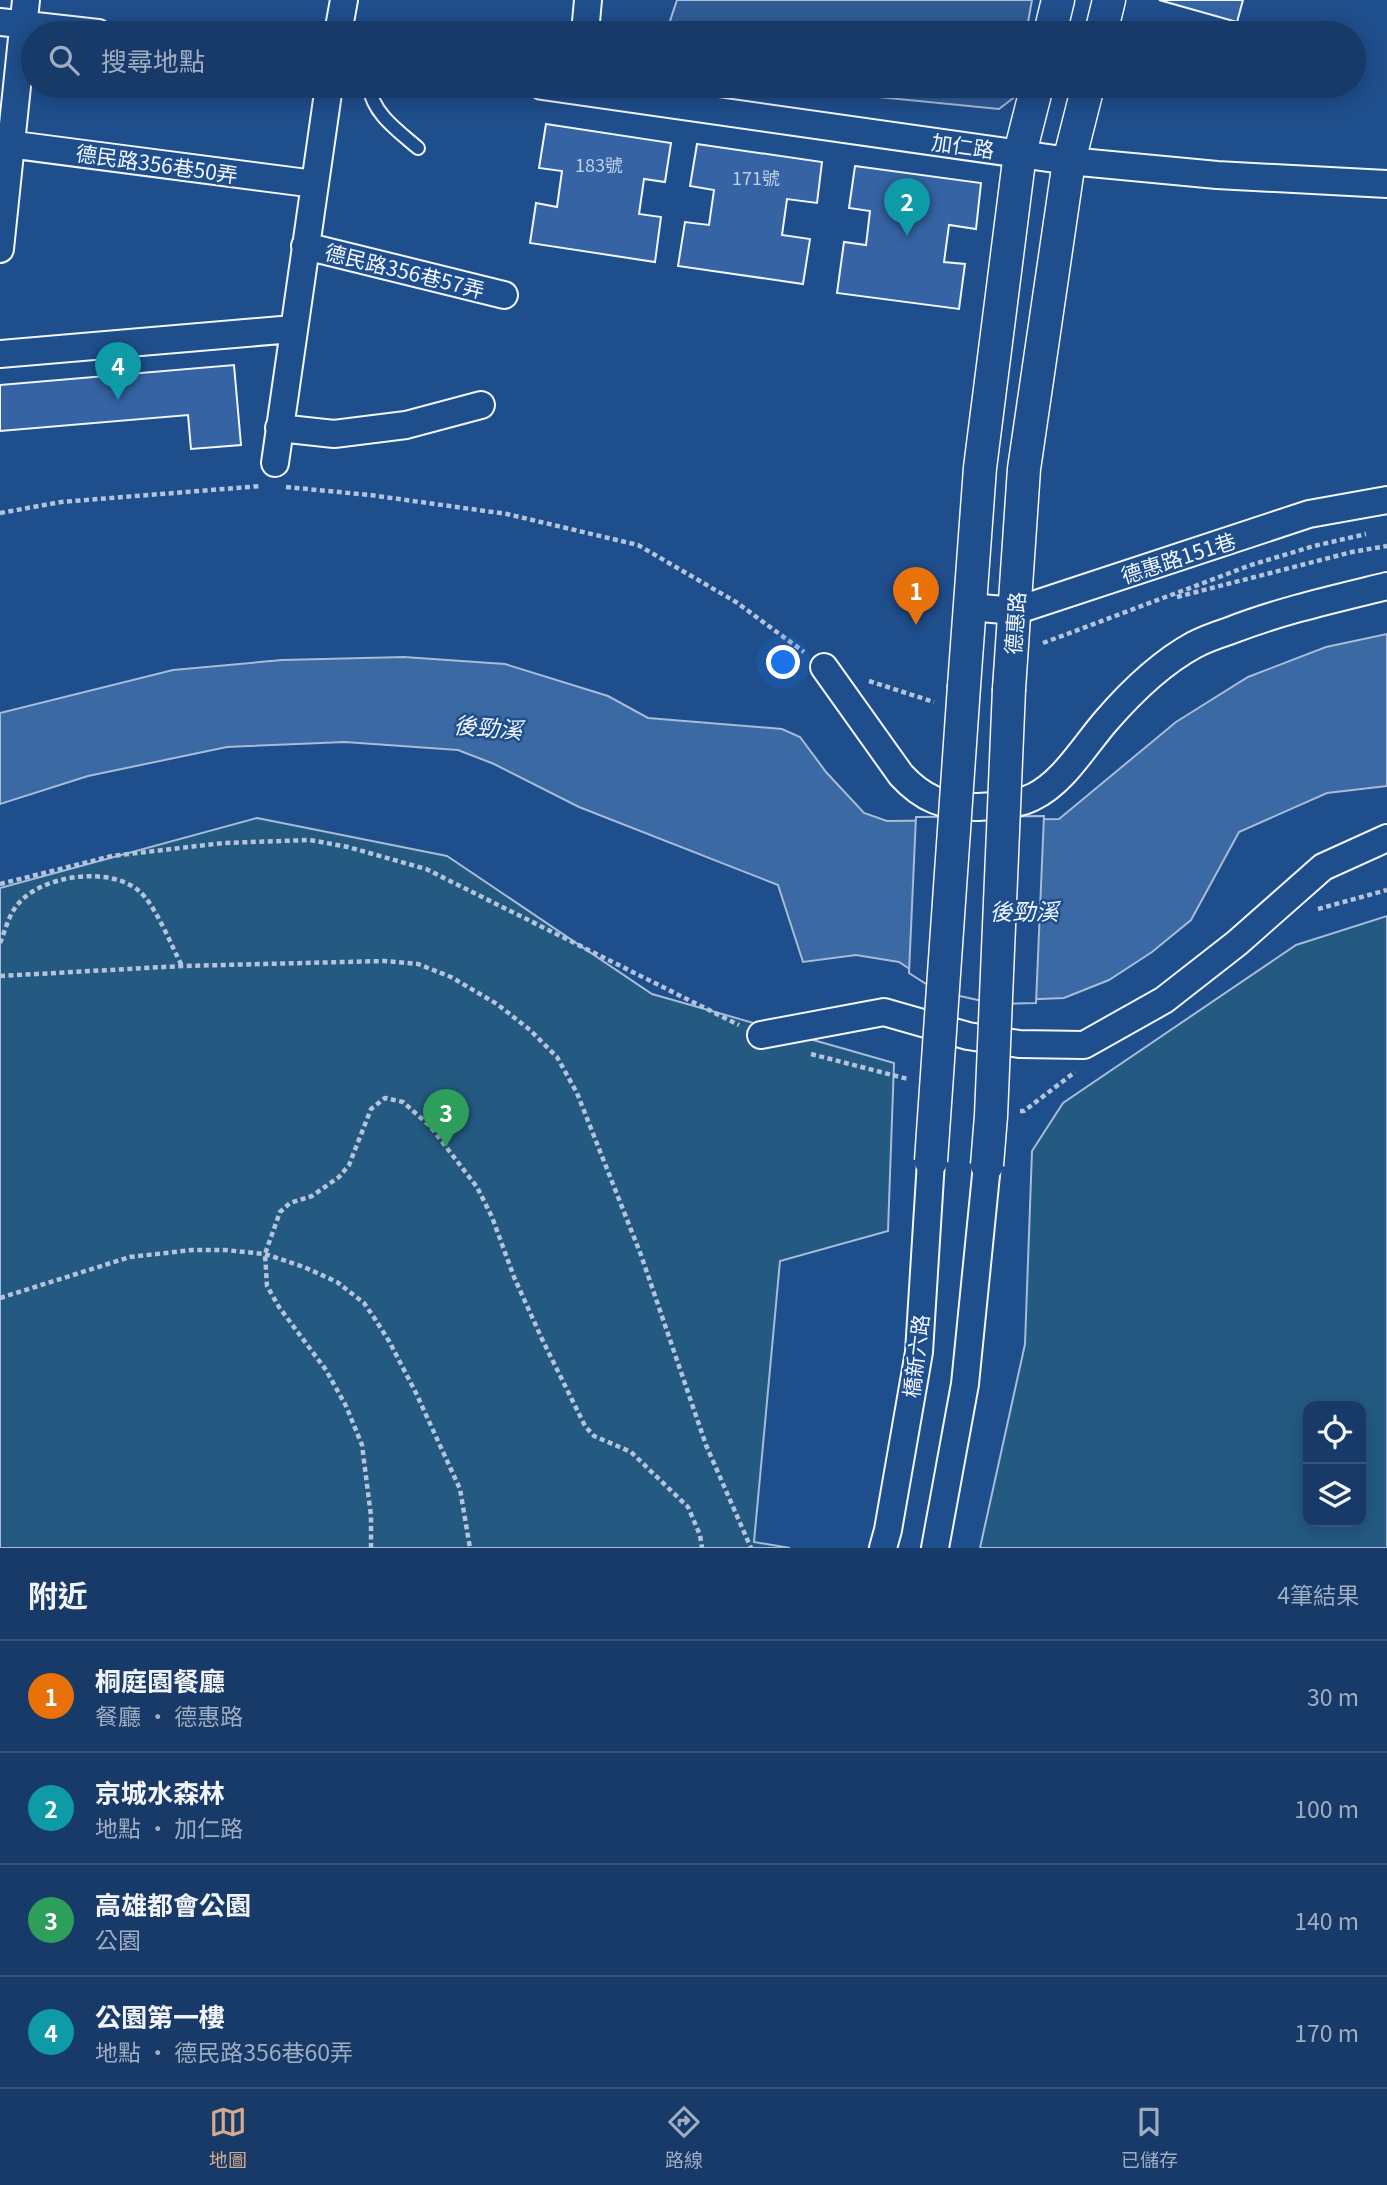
<!DOCTYPE html>
<html lang="zh-TW">
<head>
<meta charset="utf-8">
<style>
  body { margin:0; font-family:Georgia,"Noto Sans TC",serif; background:#244571; color:#f1f3f6 }
  .controls { position:absolute; right:21px; bottom:21px; display:grid; overflow:hidden; border-radius:14px; box-shadow:0 4px 18px #0003 }
  .controls button { width:63px; height:63px; display:grid; place-items:center; padding:0; border:0; border-bottom:2px solid #36547d; background:#173a69; color:#f1f3f6; font:35px sans-serif }
  .you { position:absolute; left:784px; top:663px; width:24px; height:24px; margin:-18px; border:5px solid #fff; border-radius:50%; background:#1a73e8; box-shadow:0 0 0 10px #1a73e833 }
  .badge { display:grid; place-items:center; width:46px; height:46px; border-radius:50%; background:#d6ab8b; color:#fff; font-size:23px; font-weight:700 }
  .pin { position:absolute; translate:-50% -58px; filter:drop-shadow(0 2px 4px #0008) }
  .pin::after { content:''; position:absolute; top:37px; width:24px; height:21px; background:inherit; clip-path:polygon(0 0,100% 0,50% 100%) }
  .list { margin:0; padding:0; list-style:none }
  h2 { display:flex; justify-content:space-between; align-items:center; height:91px; margin:0; padding:0 28px; font-size:30px }
  h2 small { font-size:23px; font-weight:400; color:#9eadc0 }
  .list li { display:grid; grid-template-columns:46px 1fr auto; gap:21px; align-items:center; box-sizing:border-box; height:112px; padding:0 28px; border-top:2px solid #36547d }
  .list b { display:block; font-size:26px; white-space:nowrap }
  .list p { margin:0; font-size:23px; white-space:nowrap; color:#9eadc0 }
  .list em { font-size:23px; font-style:normal; color:#9eadc0 }
  .icon { flex:none; width:38px; height:38px; fill:none; stroke:currentColor; stroke-width:2; stroke-linecap:round; stroke-linejoin:round }
  .map { position:relative; flex:none; width:1387px; height:1548px; overflow:hidden }
  .search { position:absolute; background:#173a69; box-shadow:0 4px 18px #0003; left:21px; right:21px; top:21px; height:77px; display:flex; align-items:center; gap:18px; box-sizing:border-box; padding:0 24px; border-radius:38px; color:#9eadc0; font-size:26px }
  .sheet { height:539px; background:#173a69 }
  nav { display:flex; justify-content:space-around; align-items:center; box-sizing:border-box; height:98px; border-top:2px solid #36547d; background:#173a69; font-size:19px; color:#9eadc0 }
  nav a { display:grid; justify-items:center; gap:4px }
  nav .on { color:#d6ab8b }
  .map>svg:first-child { display:block }
</style>
</head>
<body>
<div class="map">
<svg width="1387" height="1548" viewBox="0 0 1387 1548">
  <rect width="100%" height="100%" fill="#1f4e8c"/>
  <path fill="#245a82" stroke="#a8bbd7" stroke-width="2" fill-rule="evenodd" d="M257 818 447 856 652 994 894 1063 888 1231 780 1261 754 1542 790 1548H0V888Z
    M1387 916V1548H980L1025 1344 1032 1151 1063 1103 1296 945ZM1308 1406H1361V1522H1308Z"/>
  <path fill="#305b95" stroke="#a8bbd7" stroke-width="2" d="M677 0H1032L1026 33H666Z
    M767 86H1018L1016 96 999 109Z"/>
  <path fill="#3b69a3" stroke="#a8bbd7" stroke-width="2" d="M1387 634V786L1327 793 1239 832 1191 920 1152 952 1109 980 1064 998 996 1001 938 988 899 962 856 955 803 962 778 885 579 807 494 764 458 750 345 742 227 747 88 776 0 804V713L173 670 282 660 404 657 505 664 608 696 648 718 782 729 800 737 826 772 864 813 887 821 1059 819 1176 722 1248 677 1326 647Z"/>
  <path fill="#1f4e8c" stroke="#a8bbd7" stroke-width="2" d="M1044 816 1036 1003 996 1004 937 991 909 973 916 817Z"/>
  <path fill="#3563a3" stroke="#f2f6ff" stroke-width="2" d="M1159 0H1243L1237 22Z
    M602 27 643 31V33H601Z
    M546 124 671 143 665 182 644 179 639 214 661 217 655 262 530 243 536 203 557 207 562 171 539 168Z
    M697 144 822 162 817 203 787 199 782 235 810 239 803 284 678 266 685 222 709 225 714 190 690 186Z
    M855 166 981 183 976 229 949 225 944 262 965 264 959 309 837 293 844 242 866 245 870 211 849 208Z
    M234 365 241 445 191 449 188 415 0 431V385Z"/>
  <g fill="none" stroke-linecap="round" stroke-linejoin="round">
    <g stroke="#f2f6ff" stroke-width="16">
      <path id="service" d="M369 86C373 114 397 130 418 148"/>
    </g>
    <g stroke="#f2f6ff" stroke-width="30">
      <path id="minor" d="M0 22 98 33
        M338 33 344 0
        M585 33 588 0
        M542 86 1069 161 1217 175 1387 184
        M0 143 315 184
        M305 246 504 295
        M0 249 26 0
        M0 354 293 329
        M279 428 334 434 406 425 481 405
        M275 463 329 86
        M970 607 1015 611 1309 514 1387 500
        M824 667 901 775C923 799 944 807 976 807 996 806 1015 806 1033 797 1063 783 1085 745 1106 721 1131 692 1161 663 1194 645 1205 639 1217 635 1229 631 1280 611 1334 599 1387 586
        M761 1035 884 1012 968 1036 1019 1044 1084 1045 1164 1000 1237 943 1323 867 1387 838
        M883 1548 888 1530 919 1352 931 1161
        M935 1548 965 1384 987 1165"/>
    </g>
    <g stroke="#f2f6ff" stroke-width="35">
      <path id="tertiary" d="M1050 33 1058 0
        M1101 33 1109 0
        M964 686 980 468 1020 153 1037 86
        M1009 689 1024 469 1069 161 1088 86"/>
    </g>
    <path stroke="#b3c4dc" stroke-width="4.5" stroke-dasharray="5 3.5" stroke-linecap="butt" d="M286 487 370 495 507 514 638 545 736 602 804 652
      M0 513 61 502 261 486
      M1177 597 1352 552 1387 546
      M1043 643 1251 565 1314 546 1366 534
      M869 681 934 702
      M0 884 112 856 223 843 310 840 348 847 426 869 739 1025
      M1318 909 1387 890
      M0 943C5 931 8 918 15 908 37 875 109 865 139 891 155 904 172 947 182 966
      M0 976 182 966 384 961 418 964 451 977 497 1004 530 1030 557 1057 577 1093 641 1255 706 1445 751 1548
      M811 1054 908 1079
      M1020 1111H1024L1075 1072
      M0 1298 130 1257 192 1250H225L265 1254 304 1267 337 1282 364 1303 375 1319 389 1341 416 1393 460 1489 470 1548
      M371 1548V1516L362 1445 346 1406 326 1370 279 1307 267 1286 265 1254 280 1212 290 1203 312 1196 339 1177 349 1165 371 1109 385 1098 403 1102 430 1126 477 1187 492 1217 514 1277 542 1339 585 1426 594 1436 631 1452 688 1507 700 1535 702 1548"/>
    <use href="#service" stroke="#1f4e8c" stroke-width="12"/>
    <use href="#minor" stroke="#1f4e8c" stroke-width="26"/>
    <use href="#tertiary" stroke="#1f4e8c" stroke-width="32"/>
    <g stroke="#f2f6ff" stroke-width="35" stroke-linecap="butt">
      <path id="tertiary-bridge" d="M931 1161 964 686
        M987 1165 991 1116 1009 689"/>
    </g>
    <use href="#tertiary-bridge" stroke="#1f4e8c" stroke-width="32"/>
  </g>
  <g text-anchor="middle" dominant-baseline="central" stroke-width="5" stroke-linejoin="round" paint-order="stroke">
    <g font-size="18" fill="#c3d1e8">
      <text x="599" y="164">183號</text>
      <text x="756" y="177">171號</text>
    </g>
    <g font-size="21" fill="#f2f6ff" stroke="#1f4e8c">
      <text transform="translate(963 145) rotate(8)">加仁路</text>
      <text transform="translate(157 163) rotate(8)">德民路356巷50弄</text>
      <text transform="translate(405 270) rotate(14)">德民路356巷57弄</text>
      <text transform="translate(1178 557) rotate(-18)">德惠路151巷</text>
      <text transform="translate(1014 623) rotate(-86)">德惠路</text>
      <text transform="translate(915 1356) rotate(-83)">橋新六路</text>
    </g>
    <g font-size="23" font-style="italic" fill="#f2f6ff" stroke="#1f4e8c">
      <text transform="translate(488 726) rotate(5)">後勁溪</text>
      <text x="1024" y="910">後勁溪</text>
    </g>
  </g>
</svg>
<div class="controls">
<button><svg class="icon" aria-label="locate" viewBox="0 0 24 24"><circle cx="12" cy="12" r="6"/><path d="M12 2v4M12 18v4M2 12h4M18 12h4"/></svg></button>
<button><svg class="icon" aria-label="layers" viewBox="0 0 24 24"><path d="M12 4l9 5-9 5-9-5zM3 14l9 5 9-5"/></svg></button>
</div>
<div class="you"></div>
<div class="pin badge" style="left:916px;top:625px;background:#e8710a">1</div>
<div class="pin badge" style="left:907px;top:236px;background:#0f9aa8">2</div>
<div class="pin badge" style="left:446px;top:1147px;background:#2e9e5b">3</div>
<div class="pin badge" style="left:118px;top:400px;background:#0f9aa8">4</div>
<div class="search"><svg class="icon" aria-label="search" viewBox="0 0 24 24"><circle cx="10" cy="10" r="6"/><path d="M15 15l6 6"/></svg>搜尋地點</div>
</div>
<section class="sheet">
<h2>附近<small>4筆結果</small></h2>
<ul class="list">
<li><span class="badge" style="background:#e8710a">1</span><div><b>桐庭園餐廳</b><p>餐廳 · 德惠路</p></div><em>30 m</em></li>
<li><span class="badge" style="background:#0f9aa8">2</span><div><b>京城水森林</b><p>地點 · 加仁路</p></div><em>100 m</em></li>
<li><span class="badge" style="background:#2e9e5b">3</span><div><b>高雄都會公園</b><p>公園</p></div><em>140 m</em></li>
<li><span class="badge" style="background:#0f9aa8">4</span><div><b>公園第一樓</b><p>地點 · 德民路356巷60弄</p></div><em>170 m</em></li>
</ul>
</section>
<nav>
<a class="on"><svg class="icon" aria-label="map" viewBox="0 0 24 24"><path d="M3 6l6-2 6 2 6-2v14l-6 2-6-2-6 2zM9 4v14M15 6v14"/></svg>地圖</a>
<a><svg class="icon" aria-label="directions" viewBox="0 0 24 24"><path d="M12 3l9 9-9 9-9-9zM9 14v-3h6M13 9l2 2-2 2"/></svg>路線</a>
<a><svg class="icon" aria-label="saved" viewBox="0 0 24 24"><path d="M7 4h10v16l-5-4-5 4z"/></svg>已儲存</a>
</nav>
</body>
</html>
